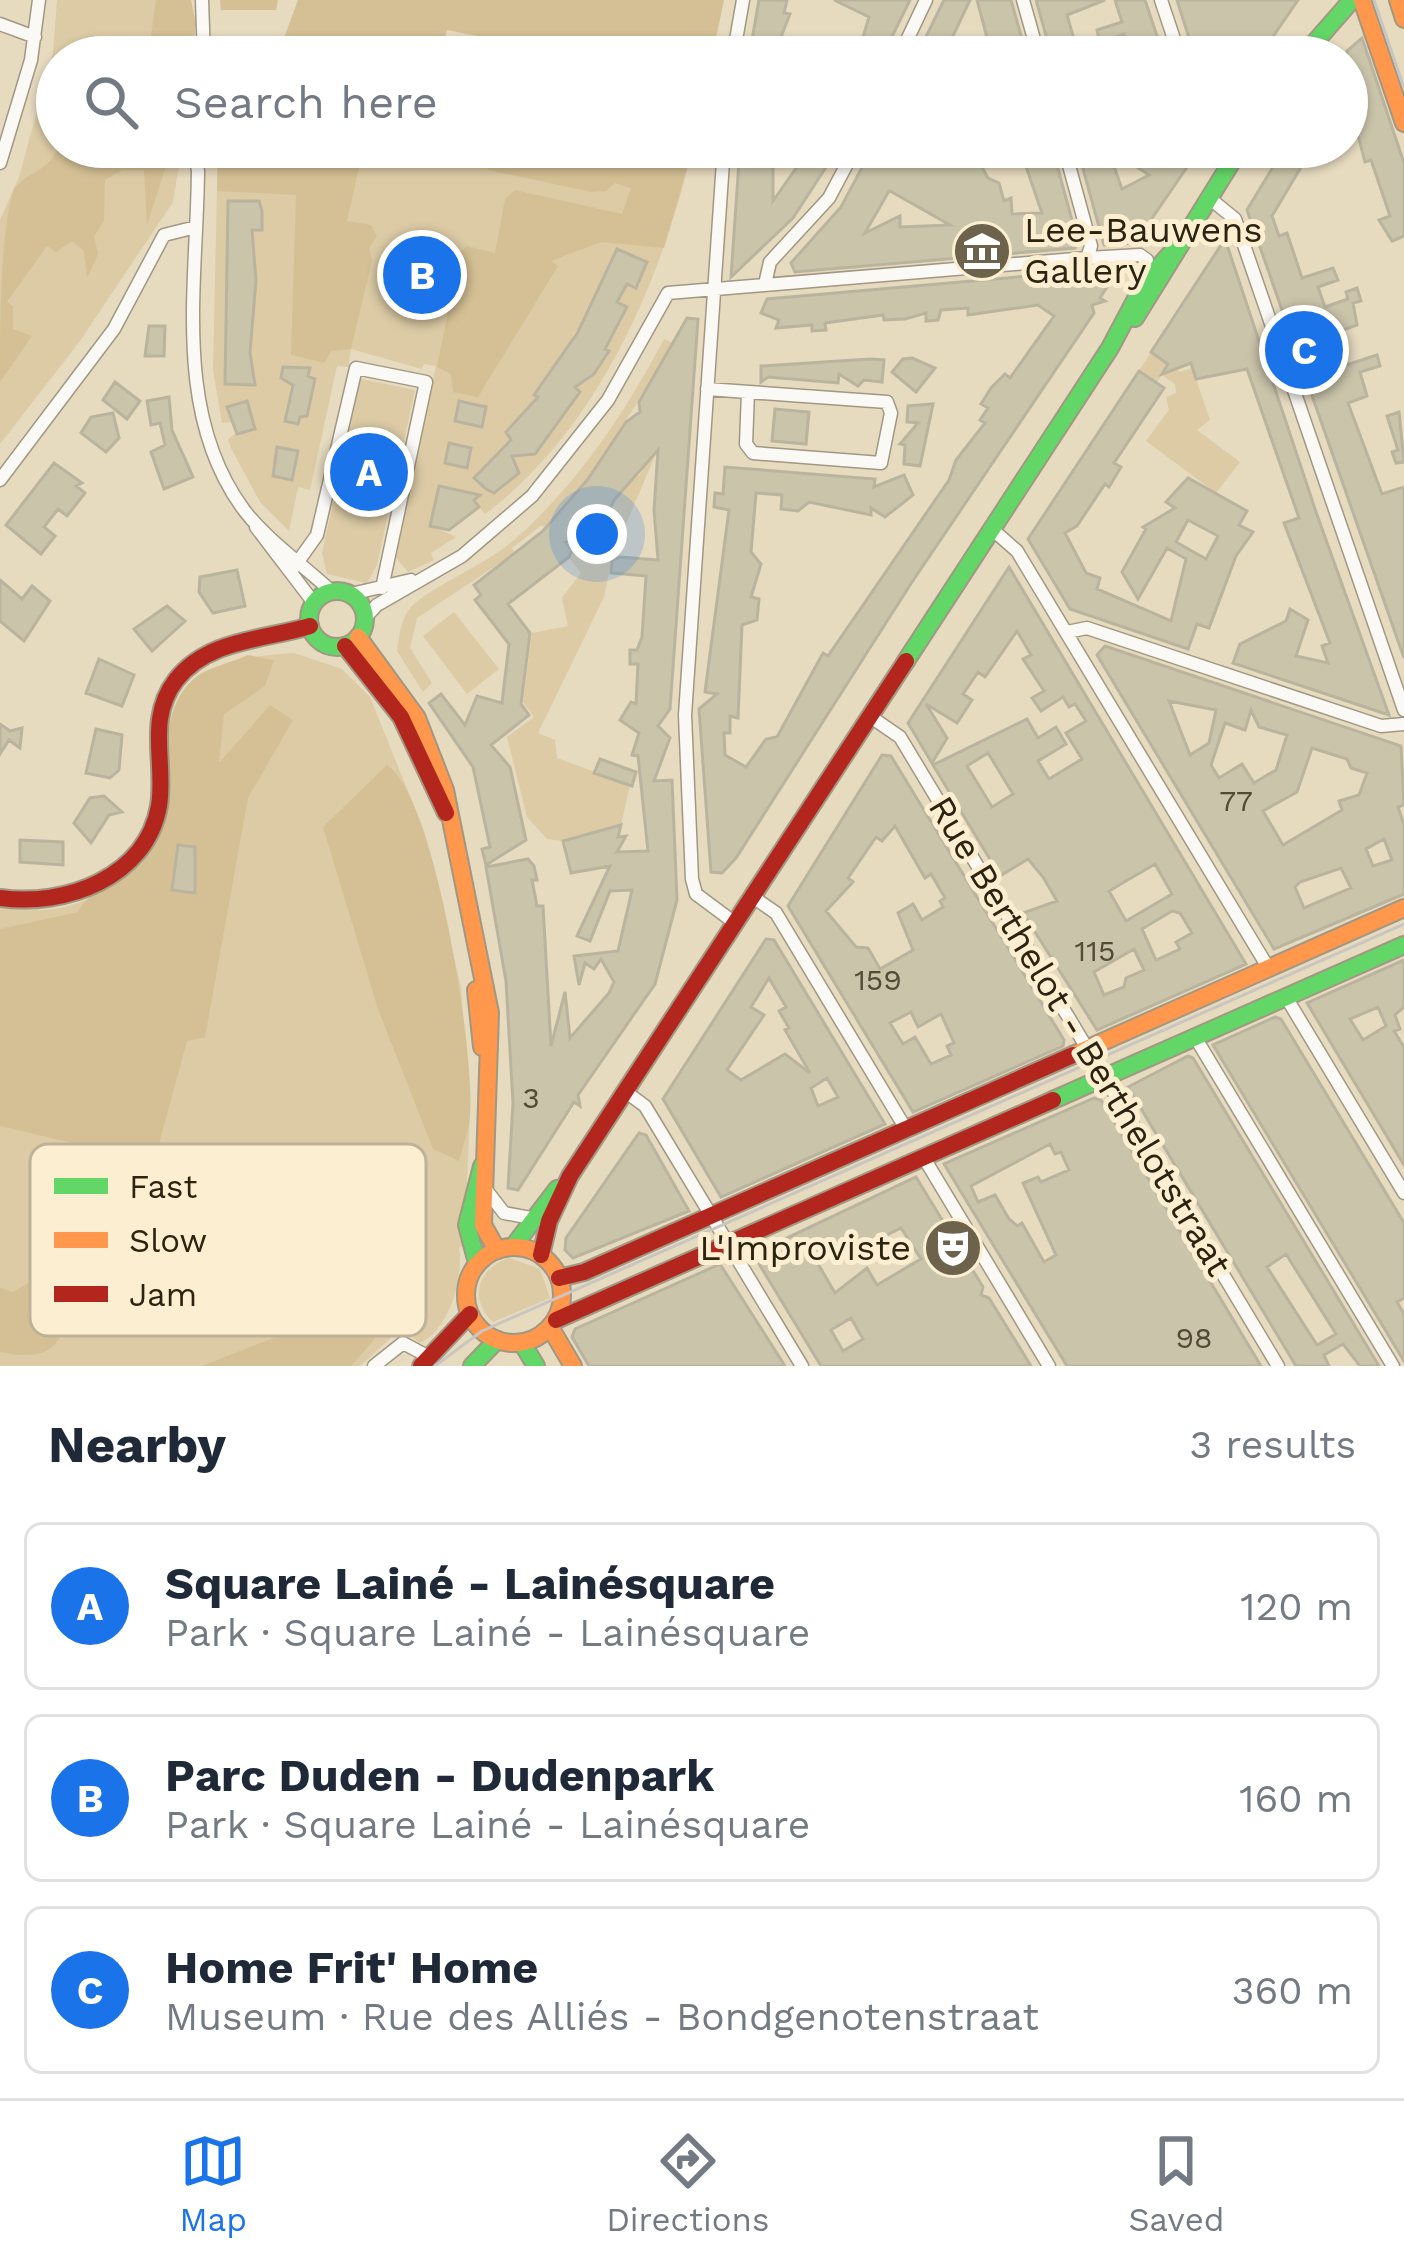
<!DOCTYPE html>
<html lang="en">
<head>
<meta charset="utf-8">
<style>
  body { margin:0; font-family:"Work Sans",sans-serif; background:#f2f2f3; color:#1f2937 }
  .you { position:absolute; left:597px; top:534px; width:42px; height:42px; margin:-30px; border:9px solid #fff; border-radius:50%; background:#1a73e8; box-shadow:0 0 0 18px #1a73e833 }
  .badge { display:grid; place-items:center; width:78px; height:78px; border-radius:50%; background:#1a73e8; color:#fff; font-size:39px; font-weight:700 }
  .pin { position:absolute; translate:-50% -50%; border:6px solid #fff; box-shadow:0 3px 12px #0006 }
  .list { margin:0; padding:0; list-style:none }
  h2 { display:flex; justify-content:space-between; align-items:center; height:156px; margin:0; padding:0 48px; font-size:51px }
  h2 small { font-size:39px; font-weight:400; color:#747a83 }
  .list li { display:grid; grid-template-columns:78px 1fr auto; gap:36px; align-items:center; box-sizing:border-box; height:168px; margin:0 24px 24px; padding:0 24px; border:3px solid #e0e1e3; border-radius:18px }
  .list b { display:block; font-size:45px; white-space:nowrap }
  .list p { margin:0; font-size:39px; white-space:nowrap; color:#747a83 }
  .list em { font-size:39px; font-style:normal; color:#747a83 }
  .icon { flex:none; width:66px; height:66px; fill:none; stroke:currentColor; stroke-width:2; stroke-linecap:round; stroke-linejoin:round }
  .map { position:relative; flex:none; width:1404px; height:1366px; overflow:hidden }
  .search { position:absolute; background:#fff; box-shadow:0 3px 9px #0004; left:36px; right:36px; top:36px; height:132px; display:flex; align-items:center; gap:30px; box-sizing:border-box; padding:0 42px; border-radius:66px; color:#747a83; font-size:45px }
  .sheet { height:732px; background:#fff }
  nav { display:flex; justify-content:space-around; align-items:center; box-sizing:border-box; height:168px; border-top:3px solid #e0e1e3; background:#fff; font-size:33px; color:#747a83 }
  nav a { display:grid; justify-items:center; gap:6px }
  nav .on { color:#1a73e8 }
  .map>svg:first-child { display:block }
</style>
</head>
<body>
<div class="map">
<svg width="1404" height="1366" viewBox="0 0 1404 1366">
  <rect width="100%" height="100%" fill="#e6dabf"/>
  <path fill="#dccba5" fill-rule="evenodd" d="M57 0H179L188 57H57V147H182L173 202 80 341 0 444V220L19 177 53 53Z
    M218 147H693C661 281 599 428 485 514L471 497 461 500 463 491 439 486 431 526 456 537 431 553 434 560 408 572 394 555 436 366 424 364 422 369 351 349 348 367 337 366 310 490 298 487 289 531 260 502 231 448 228 439 237 433 233 422 222 423 213 370ZM617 250 647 262 636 287 616 279ZM618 300 626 307 613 333 586 319ZM576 331 609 351 604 360 561 357Z
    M664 339 675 344 588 479 546 528 542 525 512 548 515 553 417 618 410 648 432 683 423 692 397 651C399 637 401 617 411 607 430 587 485 565 513 541 577 485 625 413 664 339Z
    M1151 352 1180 372 1192 368 1210 420 1197 430 1240 462 1216 493 1146 441 1169 410 1166 397 1176 393 1175 384 1162 375 1156 383 1139 371Z
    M361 379 415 390 377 565 367 583 327 574 322 553Z
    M657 451 612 557 604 597 538 733 555 740 557 758 630 785 621 825 563 841 547 839 527 817 507 737 534 717 523 702 532 633 568 626 562 598 581 573 566 554 572 544 567 538 584 540 610 515 606 511 630 469 639 476 642 471 635 465Z
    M454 612 499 669 467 694 423 636Z
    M294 653 342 669 370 697 424 831 461 987 470 1115 464 1245 459 1248C464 1278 449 1330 420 1343L406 1332 396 1333 360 1366H0V903C16 906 28 911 44 910 96 907 163 863 168 806 169 787 166 769 167 751 175 671 222 657 294 653Z
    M509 1258 540 1269 550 1298 493 1322C468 1299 478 1268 509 1258Z"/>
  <path fill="#d4c094" d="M156 0H191L196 24 191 57H148Z
    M220 0H278L276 10H221Z
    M298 0H724L712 57H478L482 37 447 30 440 57H277Z
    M59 147H172L147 225 144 170H122L105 180 104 221 94 236 98 254 87 278 84 251 72 241 56 252 47 246 7 302 13 306V329L32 336 0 382C0 331 0 230 14 189 25 173 47 173 59 147Z
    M218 147H358L361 159 347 221 371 225 377 236 369 248 372 260 351 349 331 351 325 363 291 355 296 195 217 191Z
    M480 147H693L664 248 601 242 551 261 558 266 478 397 453 392 451 374 437 367 460 252 467 246 495 253 505 199 515 190 622 214 631 188 615 183 606 191 592 192 488 170Z
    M248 655 274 660 265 686 224 714 219 763 270 705 293 720 248 798 205 1037 187 1041 157 1151 81 1145 0 1126V929L78 912C89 887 136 876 153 845 182 795 146 718 196 677 209 667 233 662 248 655Z
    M387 765C436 797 475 1053 470 1115 469 1130 463 1146 459 1161L433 1149 378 1009 323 827Z
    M56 1266 77 1276C62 1331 68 1366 0 1352V1288L13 1292Z
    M342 1311 378 1335 351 1366H202Z"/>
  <path fill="#cac4ab" stroke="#bab49f" stroke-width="3" fill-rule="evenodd" d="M759 0H787L784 13 790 14 773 57H749Z
    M834 0H910L882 57H857L869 17Z
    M944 0H970L943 57H916Z
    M977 0H1011L1027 57H979L975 45 988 41Z
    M1036 0H1105L1067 15 1079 57H1052Z
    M1115 0H1145L1164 57H1131L1124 34 1100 43 1097 30 1122 22Z
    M1177 0H1298L1259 57H1195Z
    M1362 38 1404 163V236L1392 241 1379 220 1390 216 1371 160 1365 162 1347 92V51Z
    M740 147H773V201L811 147H839L793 218 731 277Z
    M873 147H961L974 153 988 178 999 183 1004 201 1011 198 1012 214 1042 213 1020 149 1052 147 1078 242 1075 248 795 272 791 263 841 207ZM889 191H890L950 225 900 227V216L865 233Z
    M1077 147H1107L1122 189 1149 175 1131 163 1142 147H1194L1196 154 1135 243 1104 245Z
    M1285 147H1313L1272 216 1279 236 1287 233 1302 278 1333 268 1338 280 1318 287 1325 307 1348 299 1346 292 1357 288 1361 301 1353 303 1357 325 1321 338 1331 370 1377 355 1380 366 1360 372 1367 396 1348 403 1382 494 1404 487V658L1247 210Z
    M228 201H259L262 211V230H252L256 280 250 353 255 385 225 384Z
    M1225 239 1316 512 1389 715 1233 663 1240 644 1286 621 1290 609 1308 620 1296 656 1328 663 1322 646 1330 643 1284 523 1299 518 1247 369 1196 379 1191 363 1162 374 1168 364 1151 352Z
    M617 249 647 262 636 288 627 284 617 302 627 307 605 349 609 351 594 374 575 387 580 392 535 454 512 456 519 473 494 493 486 489 474 478 511 440 506 432 538 397 534 395 578 332Z
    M1119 268 1100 298 1105 301 1092 305 1094 313 912 582 736 858 722 873 711 872 699 709 717 694 705 692 729 510 714 507 715 493 723 494 725 467 875 479 874 487 904 475 913 495 885 517 871 508V515L809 502 798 511 781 509 782 495 756 493 751 552 761 564 751 597 759 599 757 620 742 625 738 718 730 716V733H724L725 755 746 767 766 739 777 737 823 653 828 656 949 480 956 460 985 423 980 420 988 408 981 404 991 388 1005 374 1010 378 1054 316 1038 305 968 315V308L941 310 938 320 926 321V313L905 319 884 320 883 315 825 323 826 330 812 331V325L776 328 779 320 761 313 767 299Z
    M687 318 698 319 686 486 670 709 658 726 670 738 654 781 672 780 677 900 655 984 578 1095 580 1106 574 1102 518 1190 508 1188 513 1103 506 981 486 867 528 859 534 866 537 880H532L537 906H543L551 1046 565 992 570 1038 609 993 614 982 601 959 594 969 585 963 579 985 574 956 618 951 632 890 610 891 590 941 577 936 610 866 571 873 563 841 621 825 618 837 626 836 617 852 648 851 638 756 632 755 639 733 620 720 631 702 636 704 638 664H630V650H637L642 637 646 576 611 573 612 561 620 557 658 560 654 510 658 450 614 500 602 526 585 540 565 542 572 550 569 557 508 604 530 633 521 704 529 715 491 745 510 767 526 840 486 865 482 849 490 847 473 767 429 703 441 694 465 725 477 696 502 703 509 644 475 600 481 595 474 585 543 531 588 479 626 422 640 412 639 402Z
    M149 326H165L164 356H145Z
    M912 358 935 368 916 392 892 372 903 359Z
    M870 359 884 360 882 382 864 380 858 386 839 374 838 383 768 377 761 382V366Z
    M283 367 310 368 308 376 315 379 307 416 300 417 298 424 285 421 293 385 281 378Z
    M1139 371 1164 388 1114 463 1121 467 1109 487 1105 484 1077 526 1065 533 1086 573 1100 578 1097 589 1171 621 1186 559 1167 548 1138 599 1122 572 1146 529 1143 527 1175 508 1166 502 1188 478 1247 511 1239 525 1253 532 1236 556 1209 628 1197 624 1188 649 1070 609 1028 539ZM1188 520 1218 536 1206 559 1176 542Z
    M115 382 140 401 127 419 103 400Z
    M169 397 172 430 193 477 164 489 151 452 165 445 160 423 151 425 147 401Z
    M247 401 255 429 237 434 227 407Z
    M459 401 486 407 482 427 455 421Z
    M933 404 920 466 904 464 905 445 900 444 918 423 907 422 908 406Z
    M775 409 809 412 806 444 772 441Z
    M1399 412 1404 462 1396 463 1392 452 1398 450 1387 416Z
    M113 413 119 438 106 452 81 433 91 417Z
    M449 443 471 448 467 468 445 463Z
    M277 447 298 451 292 480 273 476Z
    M54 463 82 483 76 486 85 493 67 516 58 509 44 527 55 536 41 554 6 525Z
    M439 486 480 495 474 500 479 507 449 530 430 526Z
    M1009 567 1246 964 1097 1030 1023 913 1057 901 1043 877 1028 859 1000 876 933 765 1027 719 1038 738 1056 727 1066 744 1038 761 1049 779 1082 759 1066 733 1086 721 1075 704 1069 707 1063 697 1041 711 1032 698 1044 691 1023 659 1031 655 1017 631 985 677 978 672 970 684 963 694 972 700 957 723 926 704 947 738 932 763 908 723ZM988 753 1013 794 992 807 967 766ZM1155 864 1172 894 1126 921 1109 891ZM1172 911 1180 913 1192 933 1176 942 1180 949 1156 960 1142 929ZM1134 949 1144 970 1126 978 1124 987 1104 995 1094 972Z
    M237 570 245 606 213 613 199 592 200 577Z
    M0 580 22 599 32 586 50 601 24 641 0 621Z
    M167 606 185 621 152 651 134 629Z
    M1105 646 1401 746 1404 805 1398 807 1404 825V894L1274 949 1097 655ZM1169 701 1216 710 1209 743 1190 755ZM1251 710 1259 727 1287 735 1276 770 1254 783 1242 764 1219 778 1211 765 1225 723 1245 730ZM1312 748 1347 759 1351 768 1367 773 1359 795 1339 801 1342 810 1283 845 1263 811 1297 792ZM1384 839 1392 860 1373 866 1366 849ZM1341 868 1351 888 1304 908 1295 887 1300 882Z
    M99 659 134 675 122 706 86 693Z
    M0 724 10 731 22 728 20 748 9 740 0 754Z
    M96 729 122 735 119 770 110 778 86 773Z
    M882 755 891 756 1064 1040 1063 1046 913 1112 788 906ZM895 826 925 878 931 874 945 898 940 901 943 907 922 920 913 904 898 913 913 950 880 969 868 948 856 947 826 911 853 882 848 878 876 837 882 841ZM911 1012 918 1027 941 1014 954 1043 947 1046 951 1055 931 1064 915 1037 903 1044 890 1023Z
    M600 759 636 772 632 786 594 773Z
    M104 796 122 812 109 815 91 843 74 823 90 798Z
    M20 840 63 842V865L20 862Z
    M178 845 195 847V893L172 890Z
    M766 939 774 940 885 1124 721 1197 663 1099ZM769 978 786 1007 779 1011 789 1028 785 1030 810 1073 785 1054 741 1080 727 1070 764 1015 751 1007ZM827 1078 838 1097 818 1106 811 1088Z
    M1404 960V1007L1395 1015 1400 1029 1394 1031 1404 1047V1165L1307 1003ZM1378 1007 1386 1026 1363 1040 1350 1019Z
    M1275 1017 1281 1019 1404 1223V1298L1397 1302 1404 1314V1361L1213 1045Z
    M1188 1056 1193 1058 1379 1366H1360L1343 1344 1324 1355 1329 1366H1296L1128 1087ZM1286 1254 1336 1334 1317 1345 1267 1267Z
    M1094 1098 1101 1100 1261 1366H1067L944 1164ZM1050 1144 1055 1154 1061 1152 1069 1170 1041 1182 1038 1177 1023 1183 1056 1255 1044 1262 1022 1223 1017 1226 1009 1219 995 1195 978 1202 971 1186Z
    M639 1133 646 1135 689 1211 573 1258 565 1250 566 1238Z
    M916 1177 983 1287 981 1295 989 1298 1031 1366H821L753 1254ZM901 1228 921 1259 877 1285 867 1268 835 1293 814 1257 850 1241 857 1257 884 1245 881 1238ZM851 1318 863 1339 843 1351 831 1330Z
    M720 1264 785 1366H589L572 1337 575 1329Z"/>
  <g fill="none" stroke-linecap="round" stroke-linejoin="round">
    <g stroke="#a19883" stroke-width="15">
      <path id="street" d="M202 0 204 57
        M1023 0 1039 57
        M1161 0 1180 57
        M0 24 35 37
        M733 57 743 0
        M899 57 926 0
        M194 147 198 171C197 284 172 413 244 510 266 539 304 566 331 591
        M724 147 685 715 692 879 696 894 735 923
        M1064 147 1091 246 1087 258
        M0 163 31 60 39 0
        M1208 197 1235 219 1404 710
        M765 284 770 262 829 198 856 147
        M707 389 887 402 891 413 881 463 753 453 746 444 748 392
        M0 480 114 329 164 235 196 227
        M256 527 314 603
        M992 529 1017 551 1269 969
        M292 570 317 535 356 368 426 382 382 588
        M351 594 411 580
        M365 618 377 605 462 556 532 496 608 400 668 293 1087 258 1140 255 1147 260
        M1067 632 1087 628 1381 726 1404 724
        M871 717 900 737 1278 1366
        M753 897 776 913 906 1129
        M1286 997 1404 1193
        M1195 1037 1393 1366
        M626 1092 645 1106 802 1366
        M924 1158 1049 1366
        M487 1191 504 1213 531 1218
        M374 1366 403 1343 429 1357"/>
    </g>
    <g stroke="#a19883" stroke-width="20">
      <path id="fast" d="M1302 57 1352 0
        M1135 318 1241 147
        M309 619a28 28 0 1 1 56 0a28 28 0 1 1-56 0Z
        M906 661 1110 348 1145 282 1173 251
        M1053 1100 1404 945
        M513 1247 557 1189
        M477 1263 467 1225 482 1166
        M522 1343 536 1366
        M472 1366 497 1340"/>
    </g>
    <g stroke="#a19883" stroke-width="20">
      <path id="slow" d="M1362 0 1404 123
        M1398 0 1404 19
        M358 637 417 718 445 790 490 1013 483 1225 497 1250
        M476 990 482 1047
        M1073 1055 1404 908
        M466 1295a48 48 0 1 1 96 0a48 48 0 1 1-96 0Z
        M550 1327 573 1366"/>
    </g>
    <g stroke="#a19883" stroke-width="20">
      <path id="jam" d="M345 646 401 717 446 813
        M0 898C65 907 146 878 159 806 166 763 146 719 176 680 208 639 264 640 310 626
        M541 1255 549 1221 570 1176 906 661
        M559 1278 584 1272 1073 1055
        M556 1320 1053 1100
        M421 1366 470 1314"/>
    </g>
    <use href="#street" stroke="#fbf9f5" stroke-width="12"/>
    <use href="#fast" stroke="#63d668" stroke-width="16"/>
    <use href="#slow" stroke="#ff974d" stroke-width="16"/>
    <use href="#jam" stroke="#b3261e" stroke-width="16"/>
    <path stroke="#cac6bf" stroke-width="3" d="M1374 0 1404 88
      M435 1366 482 1331 1404 924"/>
  </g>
  <defs>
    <g id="museum-disc" transform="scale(3)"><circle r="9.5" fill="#6d634d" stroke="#fceed1"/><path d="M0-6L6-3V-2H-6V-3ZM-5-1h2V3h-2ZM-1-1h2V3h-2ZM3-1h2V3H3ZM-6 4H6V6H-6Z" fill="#fff"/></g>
    <g id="theatre-disc" transform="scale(3)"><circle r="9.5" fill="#6d634d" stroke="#fceed1"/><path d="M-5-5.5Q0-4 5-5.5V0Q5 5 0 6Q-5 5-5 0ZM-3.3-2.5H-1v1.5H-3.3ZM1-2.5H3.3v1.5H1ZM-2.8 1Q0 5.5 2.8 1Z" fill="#fff"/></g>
  </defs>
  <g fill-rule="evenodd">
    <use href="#museum-disc" x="982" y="251"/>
    <use href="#theatre-disc" x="953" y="1248"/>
  </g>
  <g text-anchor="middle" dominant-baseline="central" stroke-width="10" stroke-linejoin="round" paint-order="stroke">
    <g font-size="30" fill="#544b37">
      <text x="1236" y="800">77</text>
      <text x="1095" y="950">115</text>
      <text x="878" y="979">159</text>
      <text x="531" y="1097">3</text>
      <text x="1194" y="1337">98</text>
    </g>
    <g font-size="36" fill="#2c2310" stroke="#fceed1" text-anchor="start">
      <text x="1024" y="230">Lee-Bauwens<tspan x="1024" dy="41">Gallery</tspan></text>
      <text x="911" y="1248" text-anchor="end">L'Improviste</text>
    </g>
    <g font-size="36" fill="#2c2310" stroke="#fceed1">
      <text transform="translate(1080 1036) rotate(59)">Rue Berthelot - Berthelotstraat</text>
    </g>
  </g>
  <rect x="30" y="1144" width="396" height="192" rx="18" fill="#fceed1" stroke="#beb197" stroke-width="3"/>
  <rect x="54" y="1178" width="54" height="16" fill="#63d668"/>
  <rect x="54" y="1232" width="54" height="16" fill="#ff974d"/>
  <rect x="54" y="1286" width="54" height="16" fill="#b3261e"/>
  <g font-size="33" fill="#2c2310">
    <text x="129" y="1198">Fast</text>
    <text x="129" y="1252">Slow</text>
    <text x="129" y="1306">Jam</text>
  </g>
</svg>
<div class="you"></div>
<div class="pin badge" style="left:369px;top:472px">A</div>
<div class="pin badge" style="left:422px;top:275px">B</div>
<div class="pin badge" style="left:1304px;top:350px">C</div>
<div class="search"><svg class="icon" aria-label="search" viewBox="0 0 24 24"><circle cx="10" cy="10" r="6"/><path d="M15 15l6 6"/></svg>Search here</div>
</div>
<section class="sheet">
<h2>Nearby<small>3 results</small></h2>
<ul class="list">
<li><span class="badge">A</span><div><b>Square Lainé - Lainésquare</b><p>Park · Square Lainé - Lainésquare</p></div><em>120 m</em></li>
<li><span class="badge">B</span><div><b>Parc Duden - Dudenpark</b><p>Park · Square Lainé - Lainésquare</p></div><em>160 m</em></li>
<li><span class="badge">C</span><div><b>Home Frit' Home</b><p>Museum · Rue des Alliés - Bondgenotenstraat</p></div><em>360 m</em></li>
</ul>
</section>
<nav>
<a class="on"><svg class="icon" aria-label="map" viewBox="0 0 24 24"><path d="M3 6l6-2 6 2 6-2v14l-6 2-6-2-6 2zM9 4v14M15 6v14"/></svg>Map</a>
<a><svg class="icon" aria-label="directions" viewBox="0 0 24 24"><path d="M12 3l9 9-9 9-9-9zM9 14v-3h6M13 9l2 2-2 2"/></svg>Directions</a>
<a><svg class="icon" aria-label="saved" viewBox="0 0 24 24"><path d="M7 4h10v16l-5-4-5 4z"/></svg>Saved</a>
</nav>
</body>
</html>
